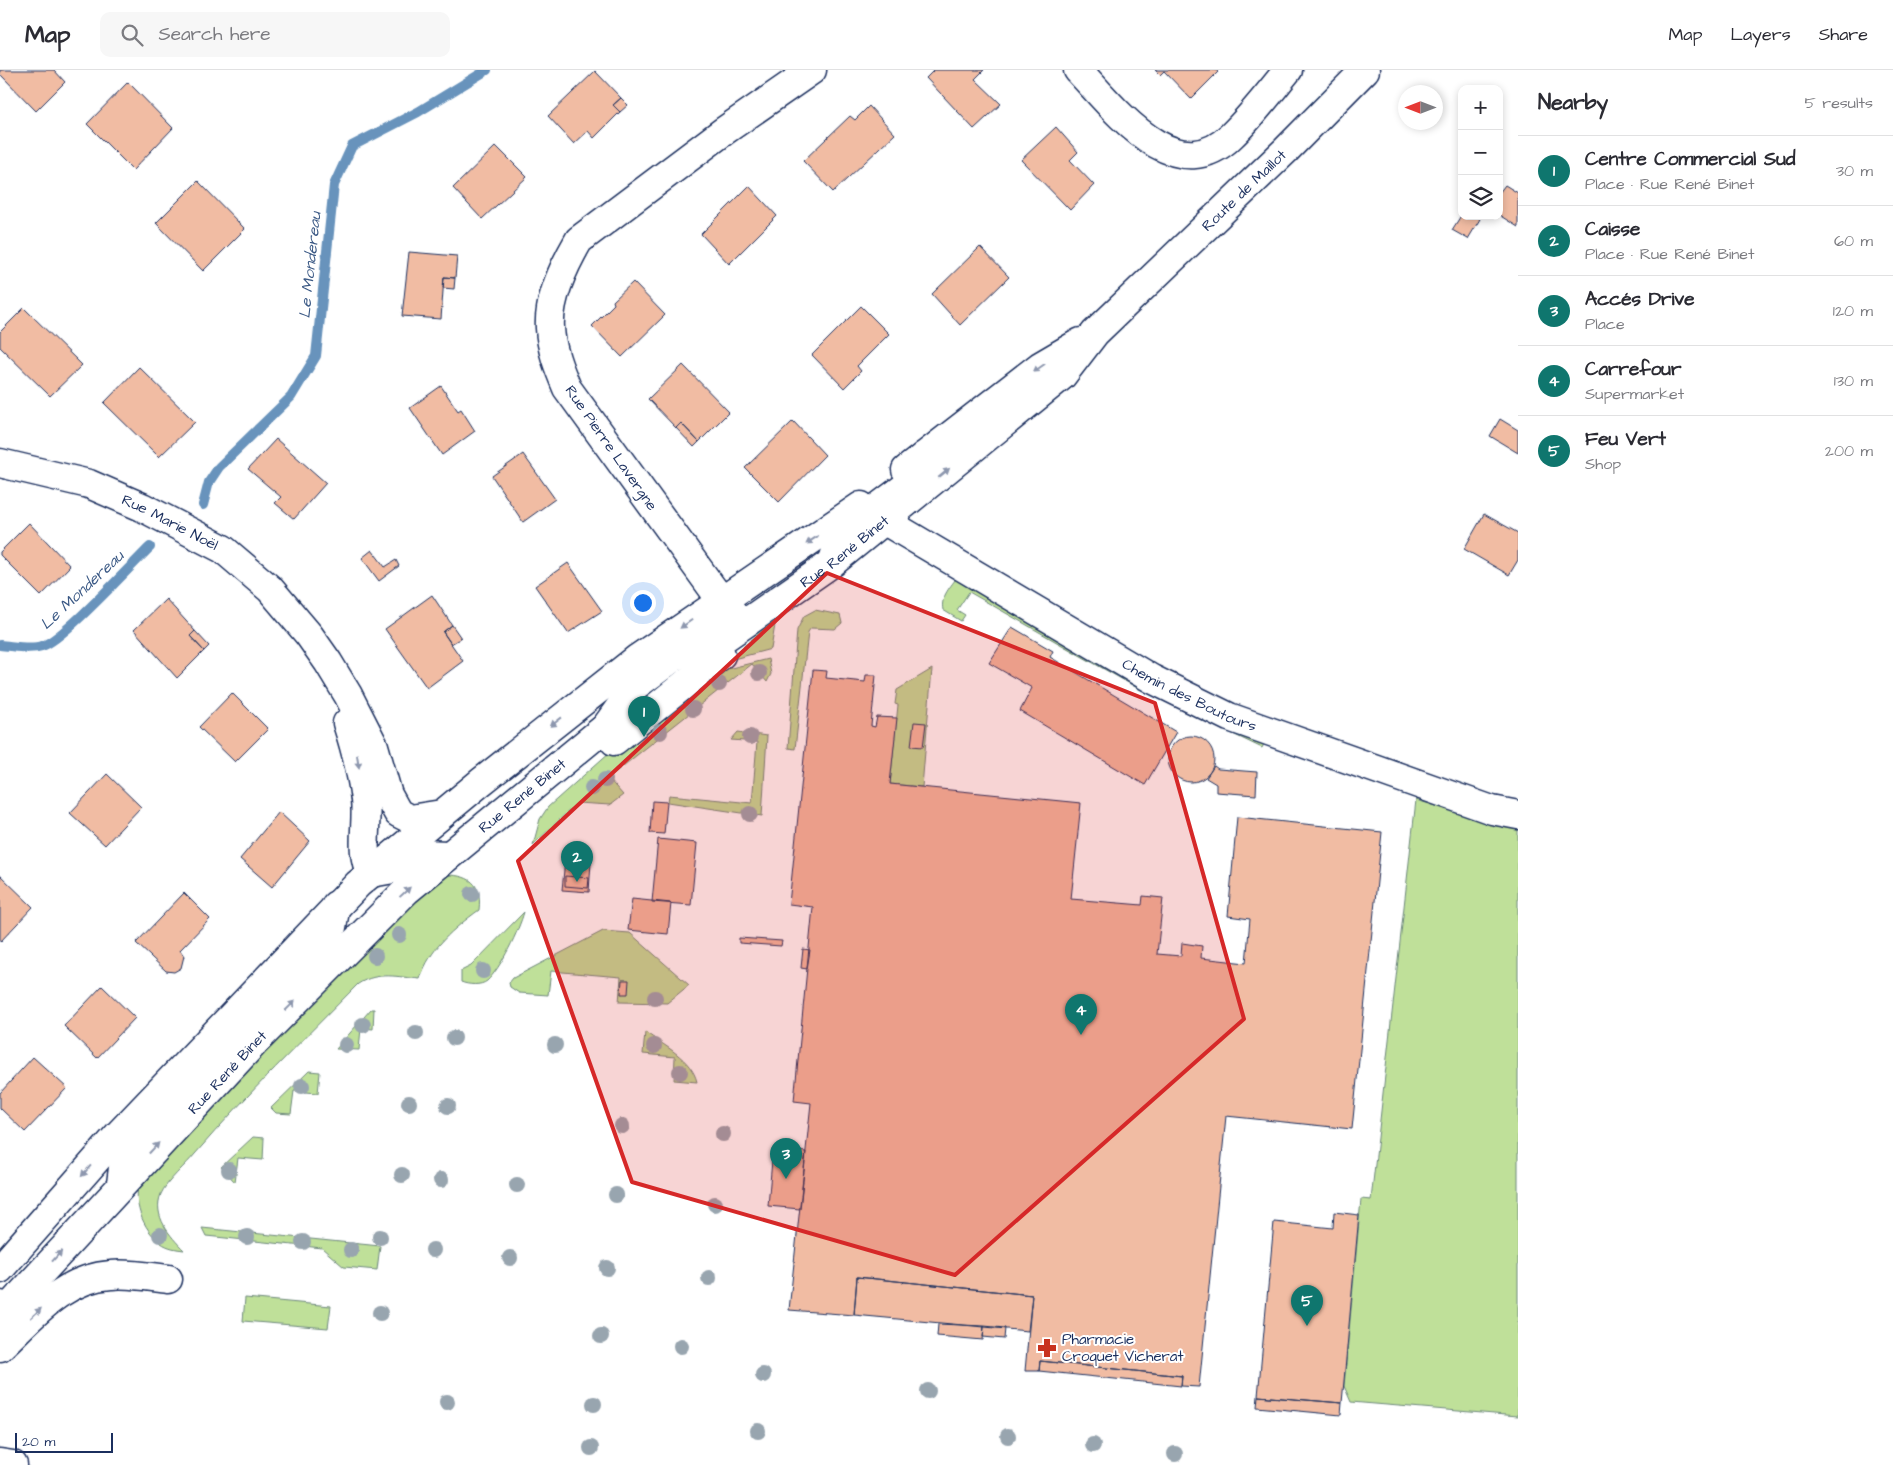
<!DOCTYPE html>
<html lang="en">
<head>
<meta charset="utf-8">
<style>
  body { margin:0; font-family:"Architects Daughter",sans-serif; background:#f7f7f7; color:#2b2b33 }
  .controls { position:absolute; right:15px; top:15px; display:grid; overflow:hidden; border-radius:10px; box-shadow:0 2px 8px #0003 }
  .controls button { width:45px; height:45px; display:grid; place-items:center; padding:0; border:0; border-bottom:1px solid #e1e1e2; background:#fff; color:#2b2b33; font:25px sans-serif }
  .compass { position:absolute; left:1398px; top:15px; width:45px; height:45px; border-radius:50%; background:#fff; box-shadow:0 2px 8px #0003; rotate:270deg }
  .scale { position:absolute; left:15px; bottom:12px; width:98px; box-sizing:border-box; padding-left:5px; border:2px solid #1b2f5e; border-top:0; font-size:14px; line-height:18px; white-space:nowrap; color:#1b2f5e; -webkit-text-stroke:4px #fff; paint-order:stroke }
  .you { position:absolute; left:642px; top:532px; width:18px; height:18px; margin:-12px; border:4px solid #fff; border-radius:50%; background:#1a73e8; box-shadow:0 0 0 8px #1a73e833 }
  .badge { display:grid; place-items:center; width:32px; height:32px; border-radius:50%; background:#0f766e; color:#fff; font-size:16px; font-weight:700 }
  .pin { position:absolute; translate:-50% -41px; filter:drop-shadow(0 1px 2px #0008) }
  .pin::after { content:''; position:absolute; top:26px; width:18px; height:15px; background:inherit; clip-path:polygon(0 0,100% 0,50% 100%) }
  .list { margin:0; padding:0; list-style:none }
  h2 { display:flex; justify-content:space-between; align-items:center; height:65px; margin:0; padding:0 20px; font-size:21px }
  h2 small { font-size:16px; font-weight:400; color:#7c7c81 }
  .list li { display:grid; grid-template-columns:32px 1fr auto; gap:15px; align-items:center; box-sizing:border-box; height:70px; padding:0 20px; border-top:1px solid #e1e1e2 }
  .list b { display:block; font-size:19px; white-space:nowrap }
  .list p { margin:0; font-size:16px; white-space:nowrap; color:#7c7c81 }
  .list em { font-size:16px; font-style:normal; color:#7c7c81 }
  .icon { flex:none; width:28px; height:28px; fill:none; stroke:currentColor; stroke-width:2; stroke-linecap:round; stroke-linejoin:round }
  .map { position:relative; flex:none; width:1518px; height:1395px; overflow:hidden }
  header { display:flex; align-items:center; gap:30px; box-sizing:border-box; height:70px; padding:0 25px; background:#fff; border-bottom:1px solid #e1e1e2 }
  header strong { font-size:24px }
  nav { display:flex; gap:28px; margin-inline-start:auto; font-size:18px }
  .search { width:350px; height:45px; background:#f7f7f7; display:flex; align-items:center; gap:12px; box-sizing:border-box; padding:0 18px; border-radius:10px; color:#7c7c81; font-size:19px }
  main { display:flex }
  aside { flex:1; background:#fff }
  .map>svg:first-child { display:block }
</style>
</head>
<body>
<header>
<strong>Map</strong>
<div class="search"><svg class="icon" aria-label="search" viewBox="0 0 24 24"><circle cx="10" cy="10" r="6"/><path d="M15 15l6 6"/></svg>Search here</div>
<nav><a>Map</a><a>Layers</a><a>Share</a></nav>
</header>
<main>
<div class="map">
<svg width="1518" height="1395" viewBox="0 0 1518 1395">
  <rect width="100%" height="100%" fill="#fff"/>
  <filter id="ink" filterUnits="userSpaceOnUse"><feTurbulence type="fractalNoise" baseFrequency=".02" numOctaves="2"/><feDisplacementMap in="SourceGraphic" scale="10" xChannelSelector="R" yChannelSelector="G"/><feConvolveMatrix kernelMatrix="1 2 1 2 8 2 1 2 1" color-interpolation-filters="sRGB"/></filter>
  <g filter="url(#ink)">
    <path fill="#bfe099" stroke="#6d887c" d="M958 506 1265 672 1262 678 1139 619 969 522 957 540 965 545 961 551 943 540C940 527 951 516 958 506Z
      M815 540 840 545 842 553 835 559 811 558 808 562 795 679 788 678 797 560 804 546Z
      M776 549 771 579 726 591Z
      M768 589 771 604 767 612 752 594 608 708 623 725 610 735 577 733 533 775 540 749 548 737 620 673 626 680 727 599Z
      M932 599 922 717 890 714 898 635 895 634 897 620Z
      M738 662 767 666 762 746 668 732 669 725 752 733 757 672 731 670Z
      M1416 730 1518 760V1346L1351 1332 1344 1316 1361 1129 1371 1130Z
      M437 805C464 804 483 808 479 840 453 859 430 878 420 909 398 907 378 901 358 914 303 970 247 1024 195 1084 187 1094 166 1112 161 1124 152 1146 170 1166 184 1180 176 1179 168 1178 161 1173 142 1159 132 1131 140 1109Z
      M524 842C519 860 501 898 487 911 481 916 468 915 461 912V901L471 896Z
      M603 861 630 863 689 915 667 933 619 932 621 907 551 901 548 925 519 923 510 917 509 913 513 908Z
      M371 939H374L373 959 361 958 359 980 336 979Z
      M645 962C663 975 692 989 697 1012L674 1010 675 987 643 984Z
      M309 1001 320 1002 318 1023 294 1021 291 1044 276 1043 271 1038Z
      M253 1067 264 1068 263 1090 238 1088 235 1112 221 1097Z
      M202 1158 380 1176 377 1200 344 1197 322 1178 206 1166Z
      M245 1228 331 1236 328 1258 243 1251Z"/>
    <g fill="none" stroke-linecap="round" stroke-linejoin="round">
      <path stroke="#6893bc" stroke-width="10" d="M203 435 209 412 219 397 291 327 316 286 334 115 352 76 418 42 487 0
        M0 575C13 576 30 580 42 576 63 570 130 496 150 477"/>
    </g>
    <path fill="#f1bca3" stroke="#1b2f5e" d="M0 0H54L65 12 36 41 0 4Z
      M934 0H984L975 9 1001 34 974 59 926 8Z
      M1155 0H1216L1218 2 1191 29 1164 1 1160 5Z
      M595 1 621 28 613 35 620 42 594 68 588 61 574 74 548 46Z
      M128 12 173 58 133 100 87 54Z
      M621 28 628 35 620 42 613 35Z
      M869 36 895 64 833 122 803 91 850 46 855 50Z
      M1056 57 1078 82 1070 90 1094 115 1070 140 1021 90Z
      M496 76 527 107 482 149 453 118Z
      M198 111 245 159 203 201 156 153Z
      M1505 115 1518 123V157L1499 145V123Z
      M749 116 777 146 729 194 701 164Z
      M1462 144V146H1476L1480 149 1468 169 1452 160Z
      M980 177 1009 207 960 255 932 224Z
      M409 182 457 186 455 208 444 207 441 249 402 246Z
      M444 207 455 208 454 219 443 218Z
      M633 212 665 245 622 287 592 256 614 234 613 231Z
      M861 236 889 264 857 296 861 301 844 318 812 285Z
      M24 238 82 295 50 326 0 277V262Z
      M683 295 729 342 699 372 681 353 676 358 648 329Z
      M139 297 195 352 159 387 104 333Z
      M441 316 458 341 461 339 475 361 442 385 410 338Z
      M1500 349 1518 360V383L1490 366Z
      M793 351 825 385 779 432 745 398Z
      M681 353 699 372 694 377 676 358Z
      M276 369 326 413 294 449 275 433 281 427 248 399Z
      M523 384 555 429 523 452 492 406Z
      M1484 444 1518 463V490L1509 505 1464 479Z
      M29 453 70 496 41 526 0 485V482Z
      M372 480 385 497 396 490 399 496 379 511 362 488Z
      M568 493 602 541 568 563 535 516Z
      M432 525 452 555 443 562 463 591 427 618 385 559Z
      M166 529 195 561 190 566 204 581 177 608 134 560Z
      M452 555 461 568 451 574 443 562Z
      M1012 557 1053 581 1050 587 1176 662 1145 715 1020 641 1032 618 989 593Z
      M195 561 209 576 204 581 190 566Z
      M813 600 827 601 826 608 865 612 866 605H876L871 656 875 657 877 647 897 648 890 714 1081 733 1071 829 1142 835 1143 826 1163 828 1157 884 1181 886 1182 873 1202 876 1201 888 1246 893 1250 849 1228 846 1237 747 1382 762 1352 1059 1226 1046 1199 1317 1181 1316 1182 1306 1040 1291 1039 1301H1025L1032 1225 857 1207 854 1245 789 1240 811 1033 794 1031 813 837 789 834Z
      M232 623 268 659 235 692 199 657Z
      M914 652 926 653 923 677 911 676Z
      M649 658 654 663 638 676 633 671Z
      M1168 689a23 23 0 1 1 46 0a23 23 0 1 1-46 0Z
      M1214 696 1218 699 1257 702 1256 725 1216 722V714L1206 708Z
      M107 704 141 737 105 775 70 743Z
      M652 731 667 732 664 764 650 763Z
      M279 742 310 771 272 817 240 789Z
      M658 769 697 773 691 835 652 832Z
      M565 790 591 792 589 822 562 820Z
      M0 805 33 837 0 872Z
      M565 806 589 808 588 818 565 816Z
      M184 823 210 849 180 880 184 886 181 898 174 902 166 901 136 873Z
      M632 829 671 833 668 864 628 860Z
      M739 868 782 871 781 876 739 873Z
      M803 879 810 880 807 899 801 898Z
      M622 910H629L628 924H621Z
      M102 916 135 948 97 988 64 956Z
      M33 987 67 1018 25 1062 0 1038V1023Z
      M773 1079 806 1082 800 1139 768 1136Z
      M1334 1142 1359 1145 1342 1333 1258 1326 1274 1152 1333 1158Z
      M857 1207 1032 1225 1028 1261 854 1245Z
      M938 1254 984 1256 983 1270 937 1266Z
      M984 1256 1005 1258 1004 1269 983 1267Z
      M1040 1291 1182 1306 1181 1316 1039 1301Z
      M1258 1326 1342 1333 1341 1345 1257 1337Z"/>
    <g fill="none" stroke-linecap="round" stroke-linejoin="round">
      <g stroke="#1b2f5e" stroke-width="31">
        <g id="street">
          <path d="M1078 0C1114 38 1175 121 1231 66 1252 46 1270 22 1288 0"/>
          <path id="s1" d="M0 393 89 414 142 437 223 479 270 519 309 565 328 592 348 625 374 676 388 725 398 743 410 749 442 744"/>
          <path id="s2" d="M885 451 1152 609 1229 647 1492 740 1518 745"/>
          <path d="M742 554 713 519 567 318C559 299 551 279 550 258 548 229 565 194 579 170L724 61 812 0"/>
          <path d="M347 653C355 678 362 704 365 730 368 754 359 782 371 803"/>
          <path d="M0 1393 13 1395"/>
        </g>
      </g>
      <g stroke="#1b2f5e" stroke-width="31">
        <g id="secondary">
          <path d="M906 400 1040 296 1081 272"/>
          <path id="s3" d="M694 589 832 493 1062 306 1095 263 1286 80 1365 0"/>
          <path d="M614 671 721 585"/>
          <path d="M0 1199 118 1065 358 814 481 712 638 588 861 436"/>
          <path id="s4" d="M0 1247 256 971 406 821 624 642"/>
          <path d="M0 1277C33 1246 63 1208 111 1205 129 1203 150 1207 168 1209"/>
        </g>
      </g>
      <g stroke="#1b2f5e" stroke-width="31">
        <path id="primary" d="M832 493 842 464 905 417 924 386
          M605 658 635 616 715 557 721 530
          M371 803 404 797 421 784 448 785
          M121 1114 125 1082 326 869 332 857 336 835
          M0 1235 6 1241"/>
      </g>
      <use href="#street" stroke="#fff" stroke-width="28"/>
      <use href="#secondary" stroke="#fff" stroke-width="28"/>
      <use href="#primary" stroke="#fff" stroke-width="28"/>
    </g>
    <g fill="#98a5af">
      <circle cx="759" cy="603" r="8"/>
      <circle cx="719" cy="614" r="8"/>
      <circle cx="693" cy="639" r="8"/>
      <circle cx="660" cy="662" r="8"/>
      <circle cx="750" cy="667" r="8"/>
      <circle cx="605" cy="710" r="8"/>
      <circle cx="592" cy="718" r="8"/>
      <circle cx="750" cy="744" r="8"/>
      <circle cx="472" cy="824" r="8"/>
      <circle cx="399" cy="865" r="8"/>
      <circle cx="375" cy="886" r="8"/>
      <circle cx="483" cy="901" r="8"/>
      <circle cx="655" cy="928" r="8"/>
      <circle cx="363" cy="955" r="8"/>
      <circle cx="416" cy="963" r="8"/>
      <circle cx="454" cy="968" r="8"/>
      <circle cx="346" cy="975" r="8"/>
      <circle cx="555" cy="975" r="8"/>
      <circle cx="654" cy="976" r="8"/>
      <circle cx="680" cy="1002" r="8"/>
      <circle cx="302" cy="1016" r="8"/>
      <circle cx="409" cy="1033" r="8"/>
      <circle cx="448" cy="1036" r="8"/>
      <circle cx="622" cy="1056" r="8"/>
      <circle cx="723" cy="1064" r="8"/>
      <circle cx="229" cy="1100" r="8"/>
      <circle cx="402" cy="1105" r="8"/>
      <circle cx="441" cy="1110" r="8"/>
      <circle cx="517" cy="1115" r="8"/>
      <circle cx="616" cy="1125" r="8"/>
      <circle cx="715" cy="1134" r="8"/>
      <circle cx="160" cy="1165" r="8"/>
      <circle cx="247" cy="1167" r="8"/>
      <circle cx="380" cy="1167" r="8"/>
      <circle cx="303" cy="1172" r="8"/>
      <circle cx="351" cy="1180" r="8"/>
      <circle cx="433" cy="1180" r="8"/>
      <circle cx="510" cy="1188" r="8"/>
      <circle cx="607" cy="1198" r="8"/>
      <circle cx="709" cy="1208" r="8"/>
      <circle cx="380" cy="1243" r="8"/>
      <circle cx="601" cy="1266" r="8"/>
      <circle cx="681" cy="1276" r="8"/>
      <circle cx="763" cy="1305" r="8"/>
      <circle cx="928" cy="1321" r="8"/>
      <circle cx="447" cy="1332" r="8"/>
      <circle cx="594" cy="1334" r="8"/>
      <circle cx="758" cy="1361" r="8"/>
      <circle cx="1008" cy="1366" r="8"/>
      <circle cx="1093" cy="1375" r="8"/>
      <circle cx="591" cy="1378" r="8"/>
      <circle cx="1175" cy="1384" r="8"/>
    </g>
    <defs><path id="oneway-solid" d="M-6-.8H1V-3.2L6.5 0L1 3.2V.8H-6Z" transform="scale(1.25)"/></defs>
    <g fill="#8d97ae">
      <use href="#oneway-solid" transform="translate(1039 298) rotate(145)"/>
      <use href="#oneway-solid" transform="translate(944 403) rotate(-40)"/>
      <use href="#oneway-solid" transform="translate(812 470) rotate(146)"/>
      <use href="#oneway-solid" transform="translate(686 554) rotate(145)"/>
      <use href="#oneway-solid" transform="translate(556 652) rotate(142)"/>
      <use href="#oneway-solid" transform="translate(358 691) rotate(81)"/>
      <use href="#oneway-solid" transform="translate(405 822) rotate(-43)"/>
      <use href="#oneway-solid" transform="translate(290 936) rotate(-45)"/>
      <use href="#oneway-solid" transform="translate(154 1078) rotate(-47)"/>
      <use href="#oneway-solid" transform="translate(86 1101) rotate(131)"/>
      <use href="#oneway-solid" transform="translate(57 1186) rotate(-48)"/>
      <use href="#oneway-solid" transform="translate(36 1243) rotate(-43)"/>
    </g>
  </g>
  <path fill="#d62828" fill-opacity="0.2" stroke="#d62828" stroke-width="4" stroke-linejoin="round" d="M827 503 1155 633 1244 949 955 1205 632 1112 518 791Z"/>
  <defs>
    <g id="pharmacy-bare" transform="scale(1.5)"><path d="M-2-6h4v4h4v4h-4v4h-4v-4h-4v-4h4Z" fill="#c8321e" stroke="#fff" stroke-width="2.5" paint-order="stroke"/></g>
  </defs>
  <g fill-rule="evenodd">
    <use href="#pharmacy-bare" x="1047" y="1278"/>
  </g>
  <g text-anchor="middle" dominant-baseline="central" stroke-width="4" stroke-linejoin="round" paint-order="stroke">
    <g font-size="15" fill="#1b2f5e" stroke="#fff">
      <text stroke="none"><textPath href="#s3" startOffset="725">Route de Maillot</textPath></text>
      <text transform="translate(611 378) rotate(55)">Rue Pierre Lavergne</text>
      <text stroke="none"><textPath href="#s1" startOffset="181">Rue Marie Noël</textPath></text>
      <text stroke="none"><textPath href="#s3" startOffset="185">Rue René Binet</textPath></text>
      <text stroke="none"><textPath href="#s2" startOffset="351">Chemin des Boutours</textPath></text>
      <text stroke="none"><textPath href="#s4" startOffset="739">Rue René Binet</textPath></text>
      <text stroke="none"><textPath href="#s4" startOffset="334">Rue René Binet</textPath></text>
    </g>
    <g font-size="15" fill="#1b2f5e" stroke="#fff" text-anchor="start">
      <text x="1062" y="1269">Pharmacie<tspan x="1062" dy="17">Croquet Vicherat</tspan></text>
    </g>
    <g font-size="16" font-style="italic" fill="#3b5985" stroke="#fff">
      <text transform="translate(310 195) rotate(-84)">Le Mondereau</text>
      <text transform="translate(82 520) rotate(-43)">Le Mondereau</text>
    </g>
  </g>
</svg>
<div class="controls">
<button>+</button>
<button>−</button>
<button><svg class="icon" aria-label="layers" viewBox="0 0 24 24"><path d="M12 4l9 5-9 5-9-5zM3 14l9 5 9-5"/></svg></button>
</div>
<svg class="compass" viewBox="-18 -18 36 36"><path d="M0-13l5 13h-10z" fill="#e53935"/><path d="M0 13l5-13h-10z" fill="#7c7c81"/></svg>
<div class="scale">20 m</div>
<div class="you"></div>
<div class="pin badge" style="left:644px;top:667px">1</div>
<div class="pin badge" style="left:577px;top:812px">2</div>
<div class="pin badge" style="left:786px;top:1109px">3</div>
<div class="pin badge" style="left:1081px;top:965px">4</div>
<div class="pin badge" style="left:1307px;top:1256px">5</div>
</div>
<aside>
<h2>Nearby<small>5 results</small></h2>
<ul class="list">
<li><span class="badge">1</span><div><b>Centre Commercial Sud</b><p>Place · Rue René Binet</p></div><em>30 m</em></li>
<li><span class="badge">2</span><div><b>Caisse</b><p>Place · Rue René Binet</p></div><em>60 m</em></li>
<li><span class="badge">3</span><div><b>Accés Drive</b><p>Place</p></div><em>120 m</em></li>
<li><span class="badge">4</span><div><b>Carrefour</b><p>Supermarket</p></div><em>130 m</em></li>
<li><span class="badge">5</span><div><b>Feu Vert</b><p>Shop</p></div><em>200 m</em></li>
</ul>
</aside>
</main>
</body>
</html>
